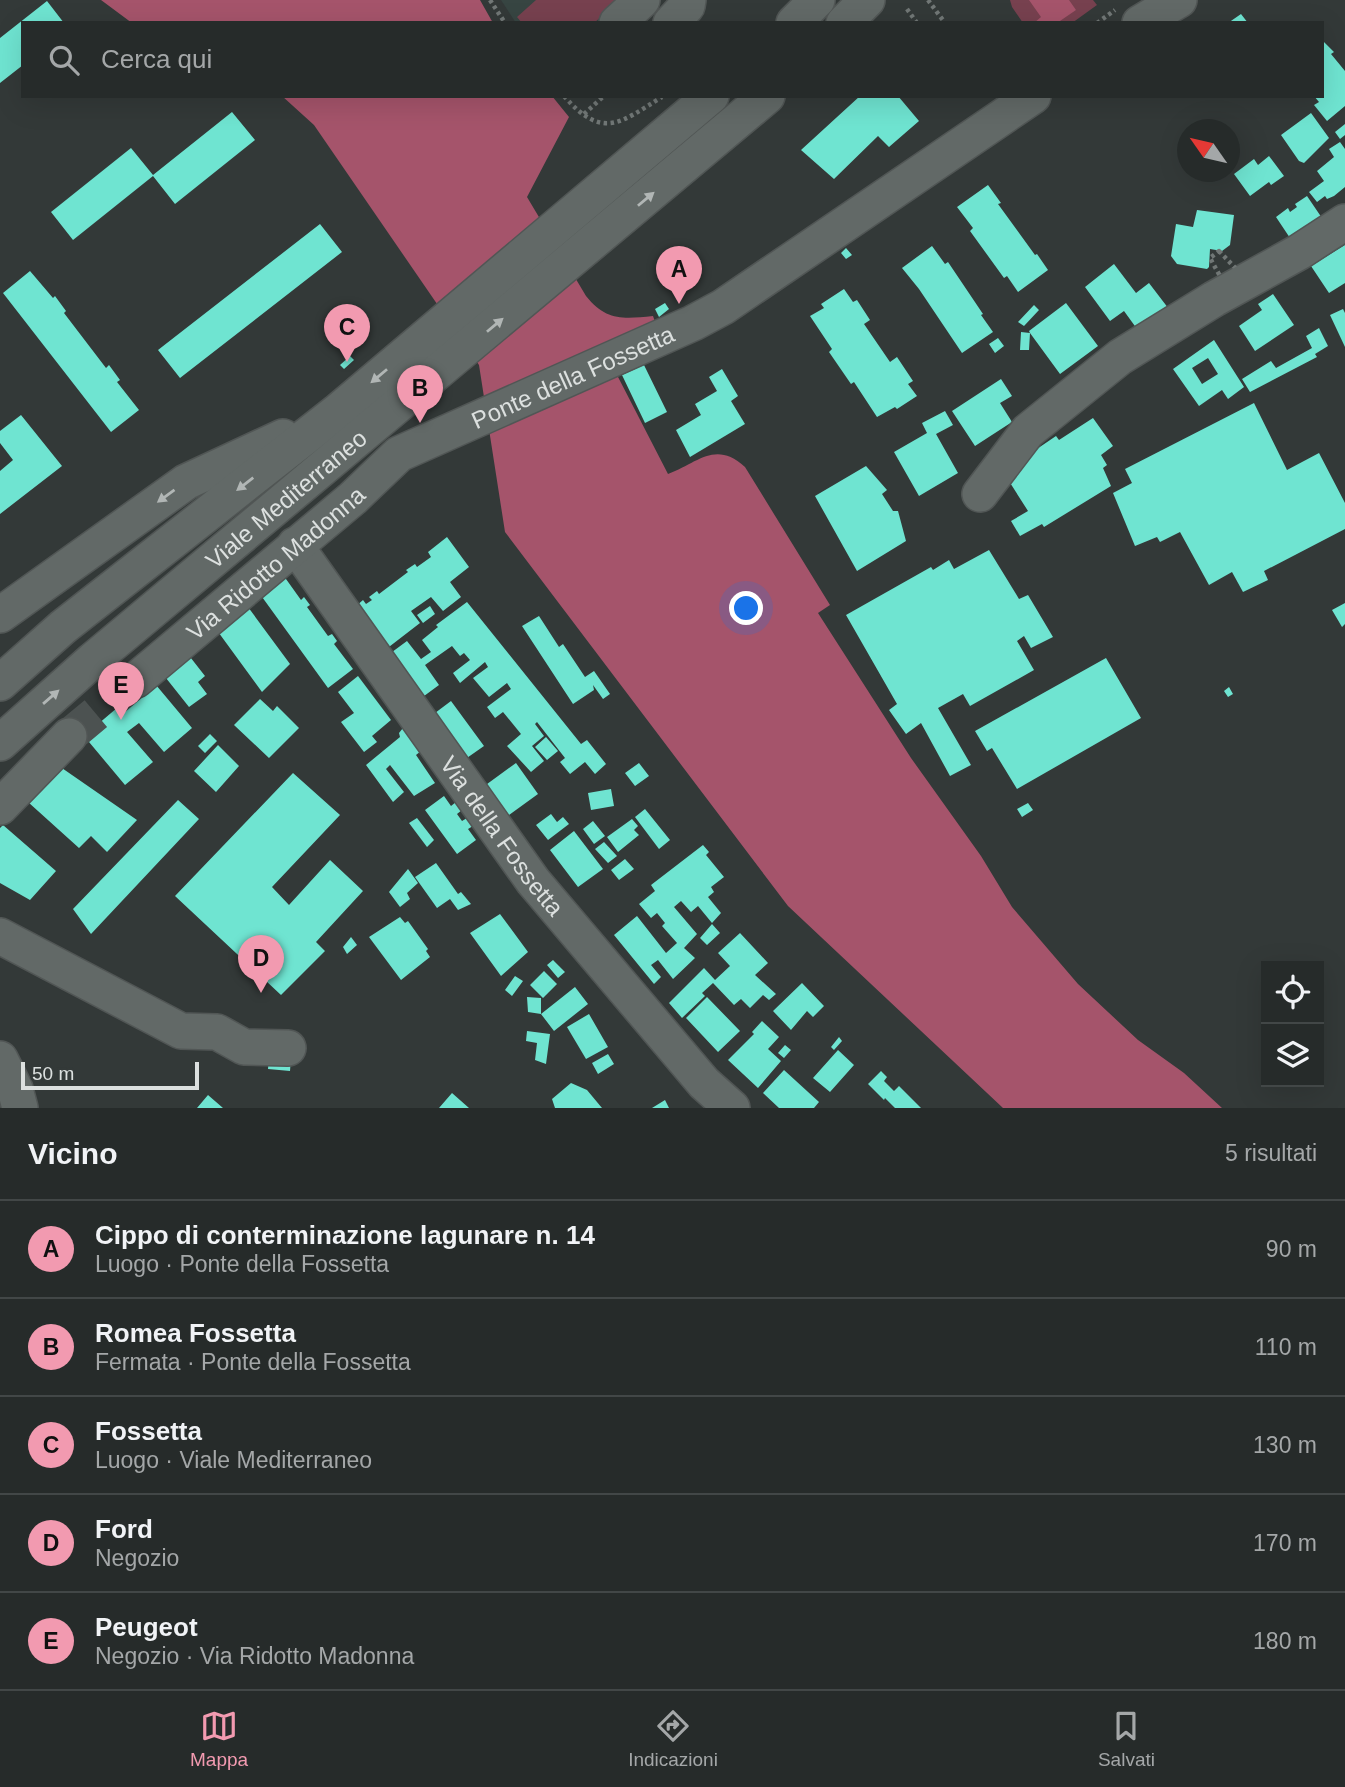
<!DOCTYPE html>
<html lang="it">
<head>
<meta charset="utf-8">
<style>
  body { margin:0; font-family:Arial,sans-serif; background:#323736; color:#f1f3f6 }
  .controls { position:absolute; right:21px; bottom:21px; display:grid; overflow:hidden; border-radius:0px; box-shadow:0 7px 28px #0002 }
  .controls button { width:63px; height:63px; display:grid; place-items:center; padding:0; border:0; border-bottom:2px solid #424747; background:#262b2a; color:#f1f3f6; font:35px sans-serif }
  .compass { position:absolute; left:1177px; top:119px; width:63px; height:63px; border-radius:50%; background:#262b2a; box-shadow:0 7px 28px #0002; rotate:304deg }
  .scale { position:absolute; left:21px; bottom:18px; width:178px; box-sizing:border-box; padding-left:7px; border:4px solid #dce0df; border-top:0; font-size:19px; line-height:24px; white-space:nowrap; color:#dce0df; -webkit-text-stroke:5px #333938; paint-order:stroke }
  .you { position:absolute; left:747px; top:609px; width:24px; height:24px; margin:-18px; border:5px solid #fff; border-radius:50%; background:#1a73e8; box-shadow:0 0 0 10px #1a73e833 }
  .badge { display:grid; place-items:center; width:46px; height:46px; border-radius:50%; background:#f29ab0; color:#111; font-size:23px; font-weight:700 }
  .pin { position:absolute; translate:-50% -58px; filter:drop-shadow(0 2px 4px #0008) }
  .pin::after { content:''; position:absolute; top:37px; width:24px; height:21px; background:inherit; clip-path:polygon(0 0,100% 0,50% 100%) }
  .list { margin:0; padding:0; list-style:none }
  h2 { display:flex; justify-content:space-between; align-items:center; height:91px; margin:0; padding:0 28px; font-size:30px }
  h2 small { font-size:23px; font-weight:400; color:#a4a7a8 }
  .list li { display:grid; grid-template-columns:46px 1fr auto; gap:21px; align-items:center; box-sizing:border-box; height:98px; padding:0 28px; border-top:2px solid #424747 }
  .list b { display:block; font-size:26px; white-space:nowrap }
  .list p { margin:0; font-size:23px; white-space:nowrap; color:#a4a7a8 }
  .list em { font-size:23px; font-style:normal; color:#a4a7a8 }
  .icon { flex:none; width:38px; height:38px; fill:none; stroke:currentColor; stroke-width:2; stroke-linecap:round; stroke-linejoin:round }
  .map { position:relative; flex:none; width:1345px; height:1108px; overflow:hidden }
  .search { position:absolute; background:#262b2a; box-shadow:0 7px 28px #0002; left:21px; right:21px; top:21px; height:77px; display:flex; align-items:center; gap:18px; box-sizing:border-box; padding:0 24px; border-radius:0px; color:#a4a7a8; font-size:26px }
  .sheet { height:581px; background:#262b2a }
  nav { display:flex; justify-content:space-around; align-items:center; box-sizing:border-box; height:98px; border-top:2px solid #424747; background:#262b2a; font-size:19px; color:#a4a7a8 }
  nav a { display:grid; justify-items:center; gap:4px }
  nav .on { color:#f29ab0 }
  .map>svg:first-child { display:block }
</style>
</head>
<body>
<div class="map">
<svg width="1345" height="1108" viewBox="0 0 1345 1108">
  <rect width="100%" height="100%" fill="#333938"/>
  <path fill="#374542" d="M501 0H632L607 23H516Z"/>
  <path fill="#77414f" d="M536 0H620L594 23H522L517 17Z
    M1010 0H1093L1097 5 1072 23H1023L1012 7Z"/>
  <path fill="#a5546b" d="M101 0H480L493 23H132Z
    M1029 0H1069L1076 10 1057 23H1034L1041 17Z
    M282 96H552L569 117 527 197 586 296C606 321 623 319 653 316L666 354 617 375 668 474C698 463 715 440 745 467L830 605 818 613 911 758 981 856 1012 907 1078 984 1138 1040 1184 1073 1222 1108H1003L788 906 505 532 479 365 314 125Z"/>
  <path fill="#6fe4d1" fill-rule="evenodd" d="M47 1 64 23H23V65L0 83V38Z
    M1241 14 1248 23H1228Z
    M1322 40 1334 52 1331 54 1345 71V106L1327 121 1314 105 1319 102 1314 96H1322Z
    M860 96H898L919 121 889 147 878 136 834 179 801 150Z
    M232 112 255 140 175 204 153 176 73 240 51 212 131 148 153 175Z
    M1311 113 1329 138 1304 163 1299 161 1281 135Z
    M1345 124V135L1340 139 1335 132Z
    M1340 142 1345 149V187L1334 196 1327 199 1325 196 1317 202 1309 192 1324 181 1317 171 1334 157 1329 149Z
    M1269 156 1284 176 1271 185 1269 182 1250 196 1234 174 1254 159 1258 165Z
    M988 185 1001 203 998 204 1035 255 1037 254 1048 270 1018 292 1007 276 1004 278 970 231 973 228 957 207Z
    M1307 196 1324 221 1298 250 1276 217 1288 208 1290 212 1297 207 1295 204Z
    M1197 210 1234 215 1230 245 1222 251 1210 249 1209 267 1207 269 1177 264 1171 256 1176 224 1193 227Z
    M320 224 342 252 180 378 158 350Z
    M1345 245V283L1329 293 1311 266Z
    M932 246 945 264 948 262 983 314 981 315 993 332 962 353 919 289 902 268Z
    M846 248 852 255 846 259 841 253Z
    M1114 264 1136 293 1149 283 1175 317 1145 340 1124 311 1110 321 1085 287Z
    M30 271 53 298 55 296 66 311 64 313 106 368 109 365 120 380 117 382 139 410 111 432 3 293Z
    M844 289 853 302 857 300 870 320 864 324 890 362 897 357 913 381 908 384 917 396 897 409 895 407 877 417 854 382 851 384 829 352 832 349 810 316 824 308 821 304Z
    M1273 294 1294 325 1255 351 1239 326 1262 310 1258 304Z
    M665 303 669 309 659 317 655 309Z
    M1066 303 1098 346 1060 374 1030 333 1029 350H1020L1021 332 1030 333 1029 331Z
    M1034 305 1039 310 1024 326 1018 322Z
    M1343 309 1345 313V347L1330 315Z
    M1319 328 1328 346 1315 354 1317 357 1250 392 1242 379 1271 361 1276 368 1312 348 1306 336Z
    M998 338 1004 346 995 353 989 344Z
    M1214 340 1244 387 1228 399 1222 390 1199 406 1173 369ZM1208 358 1218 374 1202 384 1192 368Z
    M350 356 354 360 344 369 340 365Z
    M644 365 667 412 645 423 622 375Z
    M722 369 738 396 731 401 745 424 690 457 676 430 701 415 695 404 717 391 709 377Z
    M1001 379 1012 396 1000 403 1012 422 975 446 952 411Z
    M1254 403 1287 470 1319 453 1345 503V529L1264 571 1268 580 1243 592 1232 572 1209 585 1180 532 1160 542 1157 537 1135 546 1113 493 1132 483 1125 469Z
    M945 411 953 425 936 434 958 473 919 496 894 452 927 433 922 423Z
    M21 415 62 466 0 514V471L13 460 0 443V431Z
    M1093 418 1113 446 1101 455 1107 465 1103 468 1111 486 1044 527 1042 524 1020 536 1011 521 1028 511 1007 478 1028 455 1056 436 1059 440Z
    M866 466 887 490 882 494 893 511H898L906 541 857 571 815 496Z
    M447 537 469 567 450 582 461 597 443 611 431 597 411 611 420 623 385 650 355 607 363 600 366 604 372 600 369 597 377 591 379 594 408 572 406 570 415 564 417 567 431 557 428 552Z
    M989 550 1019 599 1028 595 1053 637 1031 648 1024 636 1017 641 1034 670 970 706 963 694 938 708 971 765 950 776 921 723 906 734 889 710 897 704 846 615 931 567 933 570 949 560 954 569Z
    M281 572 301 600 304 597 310 605 307 607 328 636 332 634 337 641 334 644 353 669 328 688 257 590Z
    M467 602 581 744 587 740 606 764 595 774 585 762 570 774 560 762 565 758 537 722 535 724 544 736 532 746 544 761 531 772 507 746 521 734 503 712 495 718 487 707 511 689 507 683 489 697 473 678 488 667 485 662 460 683 453 673 470 660 464 653 460 656 452 646 425 665 439 685 420 699 388 655 407 641 421 659 431 652 422 640 438 627 436 625Z
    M1345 603V624L1342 627 1332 610Z
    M430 606 435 614 423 623 417 615Z
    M248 607 290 664 262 692 216 629Z
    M539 616 559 647 563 644 585 677 594 671 610 694 603 699 593 685 594 690 573 704 522 626Z
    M187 653 205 676 198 682 207 694 189 707 162 673Z
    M1106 658 1141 718 1017 789 992 748 987 751 975 731Z
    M358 676 391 720 372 736 377 742 364 752 341 722 354 713 338 692Z
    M151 679 192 728 164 752 139 723 127 732 153 762 125 785 84 736Z
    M1229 687 1233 694 1228 697 1224 691Z
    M260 699 273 711 277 706 299 728 269 758 234 725Z
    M451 701 484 746 464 760 431 716Z
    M403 728 421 751 416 755 435 783 414 796 390 765 386 769 404 792 393 802 366 765 400 737 399 733Z
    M210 734 217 741 205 753 198 746Z
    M546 737 558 751 547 760 535 747Z
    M218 745 239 766 216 792 194 771Z
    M516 763 538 794 505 818 483 787Z
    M639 763 649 776 635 786 625 773Z
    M59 766 137 820 107 852 91 836 79 848 28 802Z
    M293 773 340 815 272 887 289 905 330 860 363 891 316 942 325 951 281 995 175 896Z
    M611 789 614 806 591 810 588 793Z
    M444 796 451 806 456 802 462 810 457 814 462 821 467 818 473 826 468 829 476 840 457 854 425 810Z
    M178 800 199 819 91 934 73 909Z
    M1028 803 1033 810 1022 817 1017 809Z
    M645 809 670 840 659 849 635 817Z
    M551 814 557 822 563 817 569 824 548 840 536 825Z
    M417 818 434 840 427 847 409 823Z
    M632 819 638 826 634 830 639 835 618 852 607 837Z
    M593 821 605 836 594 844 583 829Z
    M3 825 56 871 30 900 0 883V828Z
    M574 831 603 869 578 887 550 850Z
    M604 842 617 856 608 863 595 849Z
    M703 845 709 852 706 855 724 877 711 887 714 892 708 897 721 913 712 923 698 906 691 912 681 901 674 907 697 934 684 948 695 958 673 979 658 960 651 965 661 977 654 984 614 935 637 916 666 953 677 943 662 926 665 923 657 913 651 918 639 904 655 891 651 885Z
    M625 859 634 869 619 880 611 870Z
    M436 863 458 894 461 892 471 904 458 910 450 899 437 908 415 877Z
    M408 869 418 883 407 893 410 899 400 907 389 892Z
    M500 914 528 952 501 976 470 933Z
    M400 917 405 923 408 921 428 949 426 951 430 957 401 980 369 937Z
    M712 924 720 933 707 945 700 938Z
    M740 933 768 963 755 975 776 994 769 1000 763 995 750 1008 741 999 734 1005 713 983 702 993 705 996 682 1018 669 1003 704 968 715 980 730 966 718 953Z
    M351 937 357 945 347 954 343 947Z
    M553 960 565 972 558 978 547 965Z
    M544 971 557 984 543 998 530 985Z
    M515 976 523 981 512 996 505 990Z
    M802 983 824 1006 813 1017 807 1011 791 1030 773 1011Z
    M575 987 588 1004 554 1031 541 1014Z
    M527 997 541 998V1014L528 1012Z
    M707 997 740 1031 718 1052 686 1018Z
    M589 1014 608 1047 586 1059 567 1027Z
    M762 1021 779 1037 768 1049 781 1061 758 1088 728 1060 754 1034 752 1032Z
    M527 1031 550 1034 546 1064 535 1060 537 1043 526 1041Z
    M839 1037 842 1041 834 1050 831 1047Z
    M785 1045 791 1050 784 1058 778 1053Z
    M838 1050 854 1065 830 1092 813 1078Z
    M608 1054 614 1064 598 1074 592 1063Z
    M269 1056 291 1058 290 1071 268 1069Z
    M784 1070 819 1102 814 1108H779L763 1093Z
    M881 1071 887 1077 884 1081 894 1091 899 1086 921 1108H895L885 1098 884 1100 868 1084Z
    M571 1083 587 1090 602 1108H555L552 1099Z
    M452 1093 469 1108H439Z
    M208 1095 223 1108H197Z
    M665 1100 669 1108H652Z"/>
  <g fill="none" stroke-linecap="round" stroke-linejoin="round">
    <path stroke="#4c5251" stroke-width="35" stroke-dasharray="35 18" stroke-linecap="butt" d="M69 736 136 680"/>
    <g stroke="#515655" stroke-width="38">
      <g id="minor">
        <path d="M617 23 642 0"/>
        <path d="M671 23 687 6 688 0"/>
        <path d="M794 23 817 0"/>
        <path d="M844 23 867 0"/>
        <path d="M1140 23 1179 0"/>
        <path d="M980 494 1028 431 1120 357 1214 299 1299 252 1345 222"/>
        <path id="s1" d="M295 545 533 881 704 1083 732 1108"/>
        <path d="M0 615 186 482 283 437"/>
        <path id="s2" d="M136 680 353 498 399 454 693 323 723 307 1033 96"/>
        <path d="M0 683 63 627 337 412 711 96"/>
        <path id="s3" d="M0 743 93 660 767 96"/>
        <path d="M0 807 69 736"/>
        <path d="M0 936 181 1031 217 1032 244 1047 288 1048"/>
        <path d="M0 1059 15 1089 20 1108"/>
      </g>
    </g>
    <path stroke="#717776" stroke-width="4.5" stroke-dasharray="3.5 3.5" stroke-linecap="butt" d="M490 0 505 23
      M928 0 945 23
      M907 9 917 23
      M1097 23 1115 10
      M564 96C603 141 621 122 662 97
      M584 114 604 96
      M1219 251 1241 274 1225 285 1210 258Z"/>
    <use href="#minor" stroke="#626967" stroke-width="35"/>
  </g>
  <defs><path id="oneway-solid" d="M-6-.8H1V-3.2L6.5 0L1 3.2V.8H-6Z" transform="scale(1.75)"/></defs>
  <g fill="#b1b6b5">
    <use href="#oneway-solid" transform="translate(646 199) rotate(-40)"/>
    <use href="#oneway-solid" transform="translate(495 325) rotate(-40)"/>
    <use href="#oneway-solid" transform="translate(379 376) rotate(140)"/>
    <use href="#oneway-solid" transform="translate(245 484) rotate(142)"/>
    <use href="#oneway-solid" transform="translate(166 496) rotate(144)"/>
    <use href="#oneway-solid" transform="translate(51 697) rotate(-41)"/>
  </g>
  <g text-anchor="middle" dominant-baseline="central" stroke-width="7" stroke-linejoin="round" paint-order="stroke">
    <g font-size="24" fill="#dce0df" stroke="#333938">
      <text stroke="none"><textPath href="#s2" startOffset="537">Ponte della Fossetta</textPath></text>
      <text stroke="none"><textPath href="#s3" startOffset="376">Viale Mediterraneo</textPath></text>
      <text stroke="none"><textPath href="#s2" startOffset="182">Via Ridotto Madonna</textPath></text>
      <text stroke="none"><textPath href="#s1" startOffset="357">Via della Fossetta</textPath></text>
    </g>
  </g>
</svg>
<div class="controls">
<button><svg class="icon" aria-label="locate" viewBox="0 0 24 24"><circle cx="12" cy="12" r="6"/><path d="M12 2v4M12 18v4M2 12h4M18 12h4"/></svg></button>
<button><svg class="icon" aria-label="layers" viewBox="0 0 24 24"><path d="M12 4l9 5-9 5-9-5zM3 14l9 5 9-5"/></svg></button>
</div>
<svg class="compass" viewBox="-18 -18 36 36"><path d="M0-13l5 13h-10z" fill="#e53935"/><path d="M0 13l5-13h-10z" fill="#a4a7a8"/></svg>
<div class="scale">50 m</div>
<div class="you"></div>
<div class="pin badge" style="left:679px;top:304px">A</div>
<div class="pin badge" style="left:420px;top:423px">B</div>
<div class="pin badge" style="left:347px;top:362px">C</div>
<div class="pin badge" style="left:261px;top:993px">D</div>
<div class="pin badge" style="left:121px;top:720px">E</div>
<div class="search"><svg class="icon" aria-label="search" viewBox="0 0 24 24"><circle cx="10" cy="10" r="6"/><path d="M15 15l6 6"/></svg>Cerca qui</div>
</div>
<section class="sheet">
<h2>Vicino<small>5 risultati</small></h2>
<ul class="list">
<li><span class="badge">A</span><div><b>Cippo di conterminazione lagunare n. 14</b><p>Luogo · Ponte della Fossetta</p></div><em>90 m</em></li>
<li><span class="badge">B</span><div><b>Romea Fossetta</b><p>Fermata · Ponte della Fossetta</p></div><em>110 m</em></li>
<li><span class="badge">C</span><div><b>Fossetta</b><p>Luogo · Viale Mediterraneo</p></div><em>130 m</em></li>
<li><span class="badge">D</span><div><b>Ford</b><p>Negozio</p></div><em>170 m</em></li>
<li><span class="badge">E</span><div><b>Peugeot</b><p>Negozio · Via Ridotto Madonna</p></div><em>180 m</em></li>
</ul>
</section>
<nav>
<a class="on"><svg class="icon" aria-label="map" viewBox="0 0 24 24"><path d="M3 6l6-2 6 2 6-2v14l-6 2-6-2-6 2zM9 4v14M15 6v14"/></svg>Mappa</a>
<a><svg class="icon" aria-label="directions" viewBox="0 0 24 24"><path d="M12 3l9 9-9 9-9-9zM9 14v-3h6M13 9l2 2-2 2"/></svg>Indicazioni</a>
<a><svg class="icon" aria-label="saved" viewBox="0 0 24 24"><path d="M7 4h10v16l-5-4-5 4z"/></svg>Salvati</a>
</nav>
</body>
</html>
